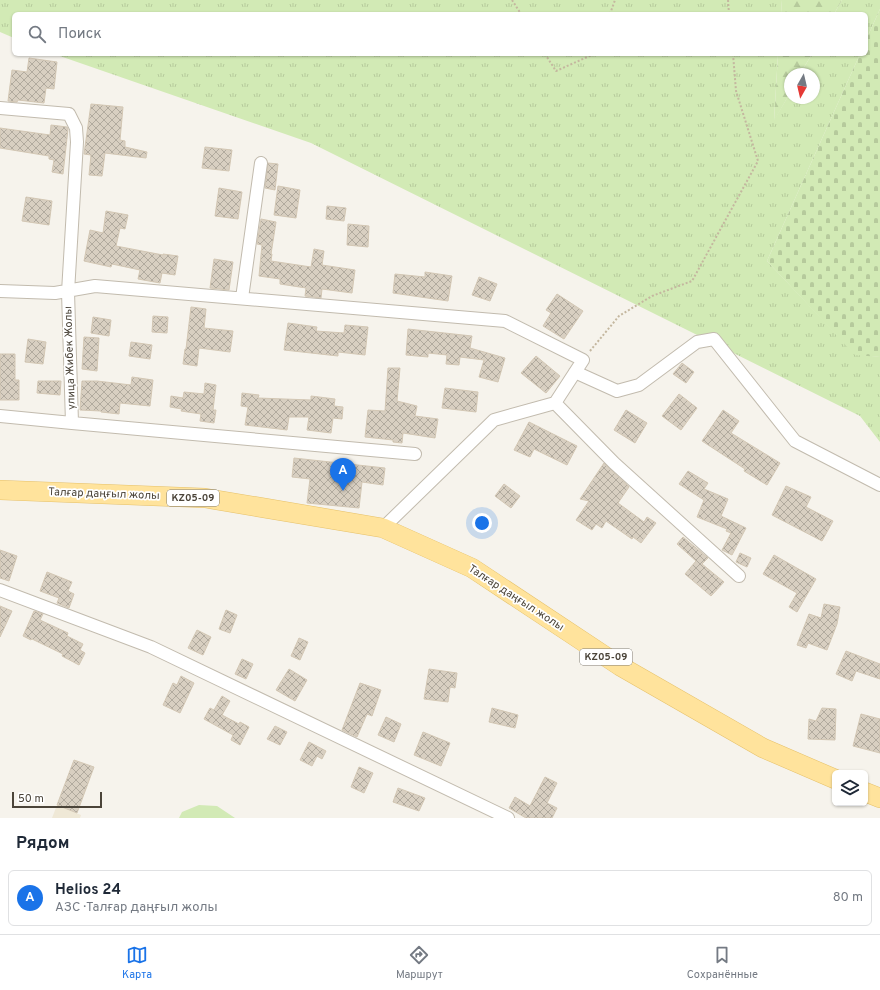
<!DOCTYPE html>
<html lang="ru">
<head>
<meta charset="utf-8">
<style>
  body { margin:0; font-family:Overpass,sans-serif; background:#f6f6f7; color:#1f2937 }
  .controls { position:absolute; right:12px; bottom:12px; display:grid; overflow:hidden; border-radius:6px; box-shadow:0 1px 3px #0004 }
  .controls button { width:36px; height:36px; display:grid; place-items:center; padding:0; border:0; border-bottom:1px solid #e0e1e3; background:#fff; color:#1f2937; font:20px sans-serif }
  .compass { position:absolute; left:784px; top:68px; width:36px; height:36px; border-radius:50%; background:#fff; box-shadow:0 1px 3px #0004; rotate:188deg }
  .scale { position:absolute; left:12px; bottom:10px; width:90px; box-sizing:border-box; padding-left:4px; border:2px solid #4b4439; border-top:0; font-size:11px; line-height:14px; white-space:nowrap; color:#4b4439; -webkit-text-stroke:3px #fff; paint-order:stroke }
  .you { position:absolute; left:482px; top:523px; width:14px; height:14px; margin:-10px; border:3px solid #fff; border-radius:50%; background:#1a73e8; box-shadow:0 0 0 6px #1a73e833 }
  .badge { display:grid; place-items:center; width:26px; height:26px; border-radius:50%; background:#1a73e8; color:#fff; font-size:13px; font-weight:700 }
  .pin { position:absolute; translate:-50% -33px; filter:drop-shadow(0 1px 2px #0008) }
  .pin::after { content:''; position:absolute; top:21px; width:14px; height:12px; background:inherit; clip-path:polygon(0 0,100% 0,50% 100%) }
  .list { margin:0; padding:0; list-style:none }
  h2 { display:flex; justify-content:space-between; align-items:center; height:52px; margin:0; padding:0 16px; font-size:17px }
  h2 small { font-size:13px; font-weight:400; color:#747a83 }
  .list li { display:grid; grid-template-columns:26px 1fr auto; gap:12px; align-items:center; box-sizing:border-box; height:56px; margin:0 8px 8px; padding:0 8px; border:1px solid #e0e1e3; border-radius:6px }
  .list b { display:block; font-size:15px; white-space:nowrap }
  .list p { margin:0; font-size:13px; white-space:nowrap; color:#747a83 }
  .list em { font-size:13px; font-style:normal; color:#747a83 }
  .icon { flex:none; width:22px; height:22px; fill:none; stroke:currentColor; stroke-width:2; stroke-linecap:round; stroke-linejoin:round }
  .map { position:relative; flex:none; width:880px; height:818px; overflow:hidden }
  .search { position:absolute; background:#fff; box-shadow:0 1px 3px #0004; left:12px; right:12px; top:12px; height:44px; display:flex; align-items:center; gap:10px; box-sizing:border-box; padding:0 14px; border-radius:6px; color:#747a83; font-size:15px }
  .sheet { height:116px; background:#fff }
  nav { display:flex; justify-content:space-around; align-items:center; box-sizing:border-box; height:56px; border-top:1px solid #e0e1e3; background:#fff; font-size:11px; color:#747a83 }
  nav a { display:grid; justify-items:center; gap:2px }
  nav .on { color:#1a73e8 }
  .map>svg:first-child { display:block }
</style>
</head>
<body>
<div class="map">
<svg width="880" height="818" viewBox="0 0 880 818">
  <defs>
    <pattern id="grass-tufts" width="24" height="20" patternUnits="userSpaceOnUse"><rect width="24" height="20" fill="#d2eab5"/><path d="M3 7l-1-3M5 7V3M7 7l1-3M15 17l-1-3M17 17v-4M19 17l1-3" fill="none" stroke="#b6ca9c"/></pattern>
    <pattern id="forest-firs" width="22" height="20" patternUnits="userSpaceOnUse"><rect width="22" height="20" fill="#d2eab5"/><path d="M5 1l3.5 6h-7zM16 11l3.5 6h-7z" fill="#b6ca9c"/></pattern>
    <pattern id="cemetery-stones" width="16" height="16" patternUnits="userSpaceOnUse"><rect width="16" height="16" fill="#d2eab5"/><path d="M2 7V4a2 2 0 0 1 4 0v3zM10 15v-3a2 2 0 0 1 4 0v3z" fill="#b6ca9c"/></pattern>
    <pattern id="building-cross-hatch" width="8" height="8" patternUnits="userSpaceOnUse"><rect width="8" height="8" fill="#d8cfc1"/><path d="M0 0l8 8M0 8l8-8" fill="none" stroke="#b1aa9e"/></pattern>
  </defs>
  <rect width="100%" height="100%" fill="#f6f3ec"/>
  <path fill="#efe8d6" d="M57 805 81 815 80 818H52Z"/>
  <path fill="url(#grass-tufts)" d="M0 0H782L781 14H14V38L0 32Z
    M842 0H880V9L866 40V14H834Z
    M54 54H778L774 120 790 93V98H814V74H800L812 54H860L767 261 855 354 880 357V442L860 416 311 143Z"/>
  <path fill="url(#forest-firs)" d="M782 0H842L834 14H781Z
    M778 54H812L800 74H790V93L774 121Z"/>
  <path fill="url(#cemetery-stones)" d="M880 9V357L855 355 767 261 860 54H866V40Z"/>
  <path fill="#d2eab5" d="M199 805 217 806 235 818H179L182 812Z"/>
  <path fill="url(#building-cross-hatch)" stroke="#d3c7b4" d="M29 58 57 62 54 89 46 88 44 103 18 100 17 102 8 101 12 70 27 72Z
    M91 104 123 107 120 140 125 141V147L147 152 146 158 105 153 102 176 89 175 91 155 84 154Z
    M51 125 67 127 68 129 63 174 52 172 54 160 49 159V156L0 148V128L50 135Z
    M205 147 232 150 229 171 202 168Z
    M268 163 278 164 275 190 265 188Z
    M278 186 300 190 296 218 274 215Z
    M219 188 242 192 238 219 215 216Z
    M26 197 52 201 49 225 22 221Z
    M327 206 346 208 344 221 326 219Z
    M106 211 128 215 125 229 120 228 116 246 163 255V254L178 256 175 275 162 273 160 283 138 279 140 270 112 264 111 267 84 261 90 230 103 233Z
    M261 219 276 222 271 254H272L271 261 311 267 314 249 324 251 322 265 355 270 352 293 322 289 321 298 305 296 306 288 280 284V279L259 276 262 245 257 244Z
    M348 224 369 226 368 247 347 245Z
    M214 259 233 262 229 290 210 288Z
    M425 272 452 276 448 301 393 293 395 274 425 277Z
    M479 277 497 284 490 301 472 295Z
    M557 294 583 311 564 339 543 326 551 313 546 310Z
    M191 307 206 309 204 328 233 331 230 352 199 348 197 366 183 364 185 349H186Z
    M153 316 168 317 167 333 152 332Z
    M93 317 111 320 109 336 91 333Z
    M288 323 317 327 316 331 344 333 345 325 368 327 365 355 338 352V356L284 350Z
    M408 329 472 336 470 348 505 358 498 382 479 377 484 360 460 357 459 365 446 364 447 355 428 353V357L406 355Z
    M84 337 99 338 97 371 82 369Z
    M28 339 46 342 43 364 25 362Z
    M131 342 152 345 150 359 129 356Z
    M0 354H15V380H19V400H0Z
    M536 356 560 376 546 393 521 373Z
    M682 363 694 372 686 383 673 374Z
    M388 368H400L397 401 417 406 415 416 438 419 435 438 403 433 402 443 393 442V440L365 437 368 410 385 411Z
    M132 377 153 380 150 406 120 403 119 414 101 412V411L80 410 82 381H97L131 385Z
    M38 381H61L60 395 37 393Z
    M205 383 216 385 213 410H216L214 423 200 421 201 414 181 411 182 409 170 407 171 396 183 398 184 392 204 394Z
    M445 388 478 392 476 412 442 408Z
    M242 393 259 395 258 398 311 400V396L335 399 334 406 343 407 342 419 333 418 331 433 307 430 309 417H289L287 430 245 425 248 407 241 406Z
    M679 394 697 408 681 430 662 416Z
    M626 410 647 423 635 443 614 430Z
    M723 410 739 421 731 433 780 463 767 485 744 471 745 469 702 441Z
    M529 422 577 446 567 465 534 449 530 457 514 450Z
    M294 458 385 468 383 485 362 482 359 508 307 503 310 479 292 477Z
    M604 463 629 487 618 503 644 522 647 517 656 523 641 543 633 537 632 539 606 521 602 528 596 524 592 530 576 520 589 501 580 499Z
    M688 471 708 483 704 489 728 499 721 516 746 528 732 555 722 550 731 533 726 531 727 529 697 517 704 500 679 484Z
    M504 484 520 496 511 508 495 496Z
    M786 486 811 497 806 507 833 521 822 541 772 515Z
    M683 537 708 558 702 564 724 582 711 596 685 574 696 561 677 544Z
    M0 550 17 556 9 581 0 578Z
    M740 553 751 558 747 567 736 562Z
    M774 555 816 579 797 612 789 607 797 593 763 574Z
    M47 572 72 582 68 591 74 594 69 608 57 603 59 598 40 591Z
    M824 604 840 607 837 624 827 650 808 643 806 648 797 645 809 614 821 618Z
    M0 606 12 611 0 637Z
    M226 610 237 615 230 633 219 629Z
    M34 611 43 614 40 620 68 633 67 636 83 644 80 650 85 653 79 665 62 656 63 654 32 639 31 640 23 636Z
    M197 630 211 637 203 655 188 648Z
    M299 638 308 642 300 660 291 656Z
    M846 651 880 664V679L856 671 852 681 836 674Z
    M242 659 253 664 246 679 235 674Z
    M289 669 307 680 295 701 276 690Z
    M429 669 457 673 455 688 450 687 448 702 424 699Z
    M181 676 194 683 180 713 163 705 173 683 177 685Z
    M360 683 381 690 372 716 367 714 357 737 342 730Z
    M222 696 230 701 222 715 239 724 240 722 249 727 240 745 231 740 233 735 204 719 210 708 214 710Z
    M492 708 518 715 515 728 489 722Z
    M822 708 836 709 835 740 808 739 809 719 816 721Z
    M861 714 880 719V753L853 746Z
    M386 717 401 724 394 742 378 735Z
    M275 726 287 732 280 745 267 739Z
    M423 732 450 743 441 766 414 755Z
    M309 742 326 751 322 759 317 756 312 766 300 760Z
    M74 760 94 767 77 813 57 805Z
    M359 767 373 773 364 793 351 787Z
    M545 777 557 783 547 803 557 808 552 818H526L509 808 515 797 530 806Z
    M398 788 425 798 419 811 393 802Z"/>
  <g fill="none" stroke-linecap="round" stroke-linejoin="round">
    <g stroke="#c2bbae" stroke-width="14">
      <path id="street" d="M0 108 69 114 76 128 77 142 68 292 72 423 0 416
        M0 291 55 293 95 286 505 321 583 360 555 403
        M242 298 261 163
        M575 372 617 391 639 385 697 342 714 339 795 441 880 485
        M72 423 415 454
        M383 528 494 420 555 403 614 463 739 576
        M0 590 151 647 508 818"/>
    </g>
    <g stroke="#e6c16a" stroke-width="20">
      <path id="primary" d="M0 490 205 498 383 528 472 568 620 666 763 748 835 779
        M865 792 880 798"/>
    </g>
    <path stroke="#c4b79f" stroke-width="2" stroke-dasharray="2 2" stroke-linecap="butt" d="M512 0 521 14
      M728 0 729 14
      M610 14 615 0
      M545 54 556 71 594 54
      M590 351 619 316 652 296 692 281 758 161 736 91 733 54"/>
    <use href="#street" stroke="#fff" stroke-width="12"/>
    <use href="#primary" stroke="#ffe39c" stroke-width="19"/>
  </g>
  <g text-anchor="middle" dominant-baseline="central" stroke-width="3.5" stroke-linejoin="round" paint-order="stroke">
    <g fill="#fff" stroke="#817c74" stroke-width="1">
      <rect x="167" y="490" width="52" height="16" rx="3"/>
      <rect x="580" y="649" width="52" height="16" rx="3"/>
    </g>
    <g font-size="10" font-weight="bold" fill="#4b4439">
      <text x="193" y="498">KZ05-09</text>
      <text x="606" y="657">KZ05-09</text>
    </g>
    <g font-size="11" fill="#4b4439" stroke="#fff">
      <text transform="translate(70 358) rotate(-92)">улица Жибек Жолы</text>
      <text transform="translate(104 494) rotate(2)">Талғар даңғыл жолы</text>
      <text transform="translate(516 598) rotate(33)">Талғар даңғыл жолы</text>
    </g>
  </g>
</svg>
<div class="controls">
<button><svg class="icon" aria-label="layers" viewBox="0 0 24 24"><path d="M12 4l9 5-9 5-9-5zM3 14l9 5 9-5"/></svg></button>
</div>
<svg class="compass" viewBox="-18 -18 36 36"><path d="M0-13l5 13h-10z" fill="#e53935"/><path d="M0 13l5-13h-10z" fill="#747a83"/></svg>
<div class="scale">50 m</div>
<div class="you"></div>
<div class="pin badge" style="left:343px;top:491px">A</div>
<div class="search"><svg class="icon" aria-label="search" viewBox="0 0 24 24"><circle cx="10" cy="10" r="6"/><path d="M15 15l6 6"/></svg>Поиск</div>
</div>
<section class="sheet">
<h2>Рядом<small></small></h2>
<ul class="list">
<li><span class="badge">A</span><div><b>Helios 24</b><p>АЗС · Талғар даңғыл жолы</p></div><em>80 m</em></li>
</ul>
</section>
<nav>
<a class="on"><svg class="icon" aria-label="map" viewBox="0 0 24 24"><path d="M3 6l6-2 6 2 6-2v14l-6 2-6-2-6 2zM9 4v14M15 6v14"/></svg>Карта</a>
<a><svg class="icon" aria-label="directions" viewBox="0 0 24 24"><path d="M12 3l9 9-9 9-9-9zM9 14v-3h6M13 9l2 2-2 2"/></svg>Маршрут</a>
<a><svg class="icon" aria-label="saved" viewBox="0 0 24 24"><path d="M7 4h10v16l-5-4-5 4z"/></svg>Сохранённые</a>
</nav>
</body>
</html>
